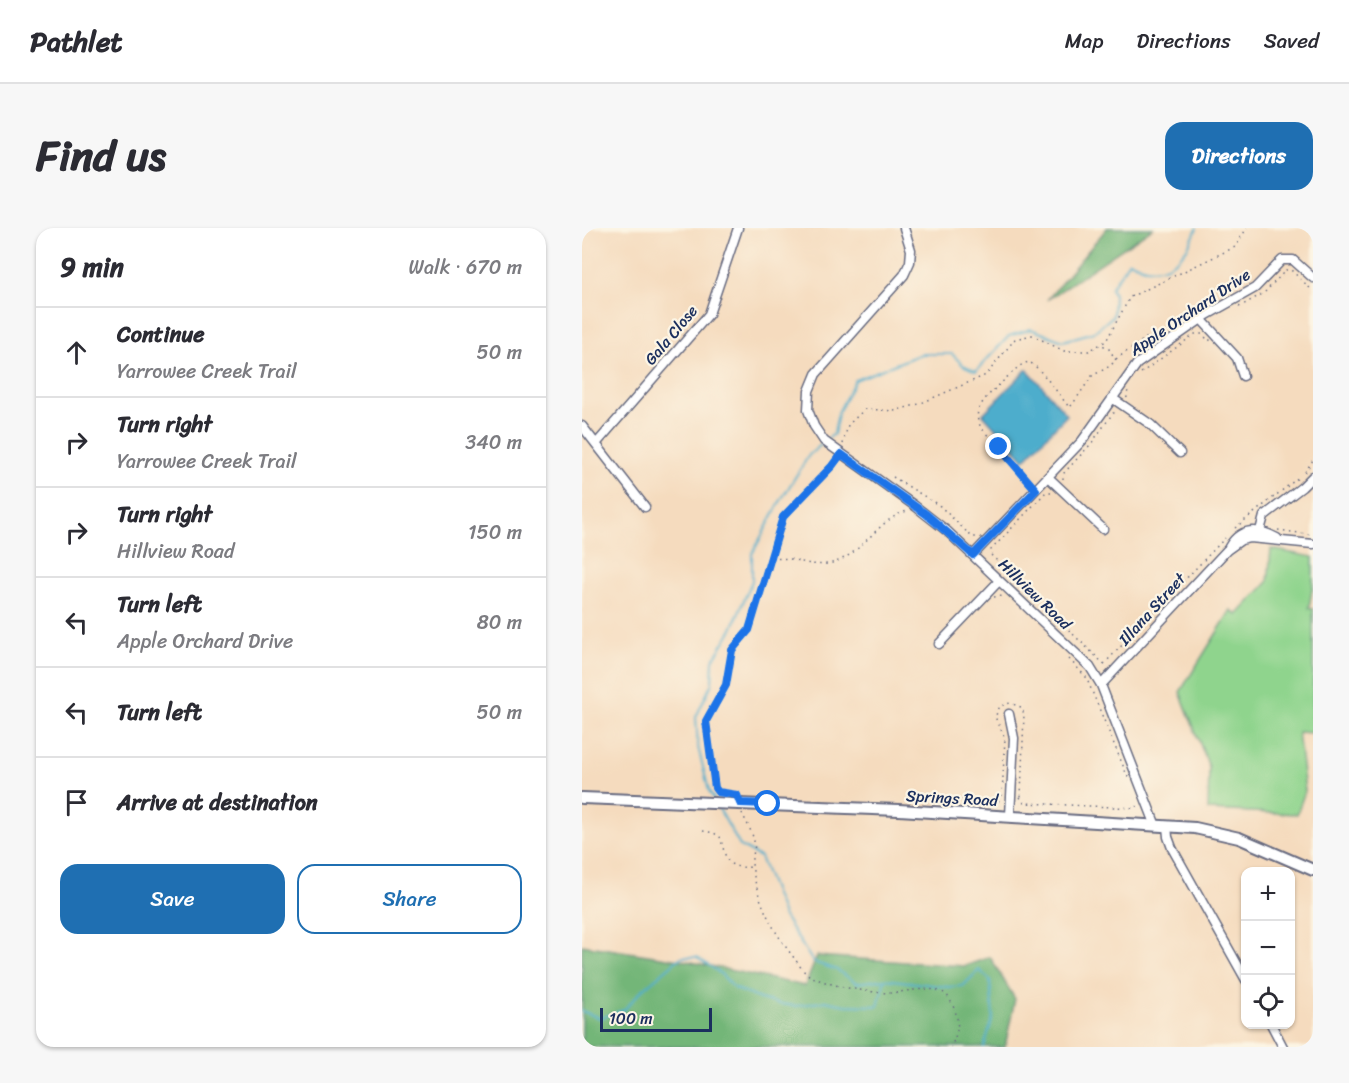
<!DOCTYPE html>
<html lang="en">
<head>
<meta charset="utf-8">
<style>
  body { margin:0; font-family:Sriracha,sans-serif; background:#f7f7f7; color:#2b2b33 }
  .controls { position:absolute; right:18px; bottom:18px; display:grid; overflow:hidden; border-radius:12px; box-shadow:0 2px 4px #0004 }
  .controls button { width:54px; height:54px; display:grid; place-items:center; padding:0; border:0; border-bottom:2px solid #e1e1e2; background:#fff; color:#2b2b33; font:30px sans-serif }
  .scale { position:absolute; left:18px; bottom:15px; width:112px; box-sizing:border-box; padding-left:6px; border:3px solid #1b2f5e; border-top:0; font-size:16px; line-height:21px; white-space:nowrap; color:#1b2f5e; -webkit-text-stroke:4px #fcf5e5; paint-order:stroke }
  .stop { position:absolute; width:18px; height:18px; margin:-14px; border:4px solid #1a73e8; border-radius:50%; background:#fff }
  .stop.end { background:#1a73e8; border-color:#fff; box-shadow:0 2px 6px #0008 }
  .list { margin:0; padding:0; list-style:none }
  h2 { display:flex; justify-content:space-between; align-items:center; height:78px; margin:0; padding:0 24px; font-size:26px }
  h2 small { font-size:20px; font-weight:400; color:#7c7c81 }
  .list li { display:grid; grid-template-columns:39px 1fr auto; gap:18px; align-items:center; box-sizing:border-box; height:90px; padding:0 24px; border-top:2px solid #e1e1e2 }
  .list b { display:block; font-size:22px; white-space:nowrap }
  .list p { margin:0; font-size:20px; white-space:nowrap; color:#7c7c81 }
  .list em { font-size:20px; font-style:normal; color:#7c7c81 }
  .actions { display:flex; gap:12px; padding:18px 24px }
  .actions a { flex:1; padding:14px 0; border:2px solid #1f6fb2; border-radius:18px; text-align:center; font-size:21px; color:#1f6fb2 }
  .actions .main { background:#1f6fb2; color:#fff }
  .icon { flex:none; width:33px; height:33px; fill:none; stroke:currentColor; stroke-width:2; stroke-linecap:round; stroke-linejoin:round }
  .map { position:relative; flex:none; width:731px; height:819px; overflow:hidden; border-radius:18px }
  header { display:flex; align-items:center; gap:36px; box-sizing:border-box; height:84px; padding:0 30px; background:#fff; border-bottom:2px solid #e1e1e2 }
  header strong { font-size:28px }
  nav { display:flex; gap:33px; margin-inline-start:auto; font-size:21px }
  .intro { display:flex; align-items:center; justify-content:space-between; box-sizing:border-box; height:144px; padding:0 36px }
  h1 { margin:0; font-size:42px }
  .button { padding:15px 27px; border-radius:18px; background:#1f6fb2; color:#fff; font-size:21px; font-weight:700 }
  main { display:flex; gap:36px; padding:0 36px }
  aside { flex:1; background:#fff; border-radius:18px; box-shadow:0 2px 4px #0004 }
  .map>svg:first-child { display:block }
</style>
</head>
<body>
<header>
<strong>Pathlet</strong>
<nav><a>Map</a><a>Directions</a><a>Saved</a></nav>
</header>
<div class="intro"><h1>Find us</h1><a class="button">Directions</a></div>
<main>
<aside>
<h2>9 min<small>Walk · 670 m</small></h2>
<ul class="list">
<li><svg class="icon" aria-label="ahead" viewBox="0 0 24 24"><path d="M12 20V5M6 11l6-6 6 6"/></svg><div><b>Continue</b><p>Yarrowee Creek Trail</p></div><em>50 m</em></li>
<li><svg class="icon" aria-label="right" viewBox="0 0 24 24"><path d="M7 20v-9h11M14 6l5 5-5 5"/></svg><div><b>Turn right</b><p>Yarrowee Creek Trail</p></div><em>340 m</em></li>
<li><svg class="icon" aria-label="right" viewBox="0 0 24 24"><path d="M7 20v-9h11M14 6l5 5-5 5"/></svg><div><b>Turn right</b><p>Hillview Road</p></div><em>150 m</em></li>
<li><svg class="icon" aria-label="left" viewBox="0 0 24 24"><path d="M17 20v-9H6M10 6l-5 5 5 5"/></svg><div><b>Turn left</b><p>Apple Orchard Drive</p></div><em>80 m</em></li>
<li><svg class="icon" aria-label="left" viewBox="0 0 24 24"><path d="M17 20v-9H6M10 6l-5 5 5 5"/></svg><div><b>Turn left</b></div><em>50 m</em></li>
<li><svg class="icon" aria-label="arrive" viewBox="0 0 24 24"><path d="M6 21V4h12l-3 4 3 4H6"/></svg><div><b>Arrive at destination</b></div></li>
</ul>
<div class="actions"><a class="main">Save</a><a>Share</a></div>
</aside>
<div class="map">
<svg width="731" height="819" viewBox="0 0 731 819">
  <rect width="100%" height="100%" fill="#fcf5e5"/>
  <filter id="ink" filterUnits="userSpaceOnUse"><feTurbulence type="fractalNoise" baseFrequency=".0167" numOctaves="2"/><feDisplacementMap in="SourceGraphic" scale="12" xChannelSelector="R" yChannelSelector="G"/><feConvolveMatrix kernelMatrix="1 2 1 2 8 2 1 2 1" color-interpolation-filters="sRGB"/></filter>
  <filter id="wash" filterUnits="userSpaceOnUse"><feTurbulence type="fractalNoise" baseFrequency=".008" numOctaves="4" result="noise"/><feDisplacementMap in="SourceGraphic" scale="24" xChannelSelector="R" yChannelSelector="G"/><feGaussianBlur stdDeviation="1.35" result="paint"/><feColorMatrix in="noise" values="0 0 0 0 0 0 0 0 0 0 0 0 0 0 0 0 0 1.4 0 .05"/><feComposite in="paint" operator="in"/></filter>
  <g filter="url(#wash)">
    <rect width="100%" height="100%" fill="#f5dbbe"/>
    <path fill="#8fd48d" stroke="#558276" stroke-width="1.5" d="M689 321 731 329V355L727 380 731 381V505L716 504 723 563 715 586 626 582 627 539 598 464 649 382 655 387 686 354Z"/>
    <path fill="#73b678" stroke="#47726b" stroke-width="1.5" d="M525 0H571L465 72Z
      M0 717 105 733 223 758 235 728 383 738 408 729 433 771 423 819H0Z"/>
    <path fill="#4eadcc" stroke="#346e95" stroke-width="1.5" d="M445 141 485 187 442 232 401 186Z"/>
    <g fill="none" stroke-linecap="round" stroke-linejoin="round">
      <path stroke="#4eadcc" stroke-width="2" d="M244 212 252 206 256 185 273 152 339 126H370L381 137 394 143 427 108 449 101 481 113 512 104 531 88 532 67 529 60 547 33C552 35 558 39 564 40 591 45 607 22 615 0
        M132 571 127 563 116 519 114 489 130 455 131 432 150 401 170 353V326L199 272 227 227 240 216
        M136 579 158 618 178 629 201 687 231 734 255 742 275 755 303 751 366 759 381 758 397 742 408 752 411 789 402 819
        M0 783 18 790 42 782 60 762 99 729H115L139 746 152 760 178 771 198 776 215 778 243 773 263 777 296 778 303 751"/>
    </g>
  </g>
  <g filter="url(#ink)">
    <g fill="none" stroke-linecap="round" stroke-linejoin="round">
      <g stroke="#676b80" stroke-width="11">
        <path id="minor" d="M322 0 329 22 328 34 322 47 234 146 227 163 226 182 232 198 242 213 333 278 365 303 508 439 519 457 574 598
          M619 91 655 130 661 148
          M530 170 568 196 598 225
          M0 198 63 279
          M14 216 127 86 156 0
          M466 249 521 301
          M676 310 682 288 720 259 731 248
          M647 319C659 299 676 300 695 310
          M391 327 500 213 555 136 625 87 673 60 700 32H711L731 50
          M357 416 417 353
          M519 457 645 322 659 312 668 310 731 316
          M427 486 432 510 428 588
          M585 598 586 609 590 620 664 752
          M689 796 701 819"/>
      </g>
      <g stroke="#676b80" stroke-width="14">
        <path id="tertiary" d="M0 570 317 582 613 600 657 610 731 642"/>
      </g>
      <path stroke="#676b80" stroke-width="1.5" stroke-dasharray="1.5 4.5" stroke-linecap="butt" d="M657 79 682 65 704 42H709L731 63
        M534 131 567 108 574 106 577 109
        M559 145 613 106H620L627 113 629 111
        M545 170 544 166 548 161
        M261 216 266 197 283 181 312 183 337 176 404 147 433 111 450 107 482 123H507L524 113 548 69 653 19 665 0
        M723 244 731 232
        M311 249 358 278 390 309H399
        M481 251V246L509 216 531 185H536
        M449 257C440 248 434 236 425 227 397 197 379 191 417 157 426 149 436 136 447 134 458 139 477 167 487 179L490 177 510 148 528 138 534 132 527 121 519 116
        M469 264H464L409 322V327L524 438
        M653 300 717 249
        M696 302 731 307
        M190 330C196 331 202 330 208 331 222 334 230 338 245 336 279 331 293 292 325 283
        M412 369 421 368
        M487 431 504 449 547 552
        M522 436 643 310
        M148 566 136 564 133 560 124 493 144 457 150 422 167 402 201 289 255 231
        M420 568 423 510 413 489 418 478 428 475 439 479 442 486 439 569
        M438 569 442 575 553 580 556 576
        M380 571 416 573 420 570
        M160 585C165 596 175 611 172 623 171 628 169 631 170 636 174 671 191 704 213 731 216 735 220 742 224 745 239 757 288 765 308 765 322 764 350 757 362 765 367 768 369 774 372 780 378 796 376 803 369 819
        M121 603 132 605 138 609C145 631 142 641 170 639"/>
      <use href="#minor" stroke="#fff" stroke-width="8"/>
      <use href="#tertiary" stroke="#fff" stroke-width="10"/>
    </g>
  </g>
  <g fill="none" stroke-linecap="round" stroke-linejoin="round" filter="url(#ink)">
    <path stroke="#1a73e8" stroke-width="8" d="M186 576 158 575 155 567 136 564 133 560 124 493 144 457 150 422 167 402 201 289 250 238 259 226 344 286 391 327 454 262 417 219"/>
  </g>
  <g text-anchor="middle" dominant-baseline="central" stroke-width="4.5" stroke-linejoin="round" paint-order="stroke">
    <g font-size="16" fill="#1b2f5e" stroke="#fcf5e5">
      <text transform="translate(608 84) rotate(-34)">Apple Orchard Drive</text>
      <text transform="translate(89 107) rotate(-50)">Gala Close</text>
      <text transform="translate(453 366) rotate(44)">Hillview Road</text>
      <text transform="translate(570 381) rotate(-48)">Illana Street</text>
      <text transform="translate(370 570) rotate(3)">Springs Road</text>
    </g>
  </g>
</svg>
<div class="controls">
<button>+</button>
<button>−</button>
<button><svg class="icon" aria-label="locate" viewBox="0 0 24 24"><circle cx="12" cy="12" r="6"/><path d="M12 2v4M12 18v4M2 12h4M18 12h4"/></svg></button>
</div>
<div class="scale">100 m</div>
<div class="stop" style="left:186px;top:576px"></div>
<div class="stop end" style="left:417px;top:219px"></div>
</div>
</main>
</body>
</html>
